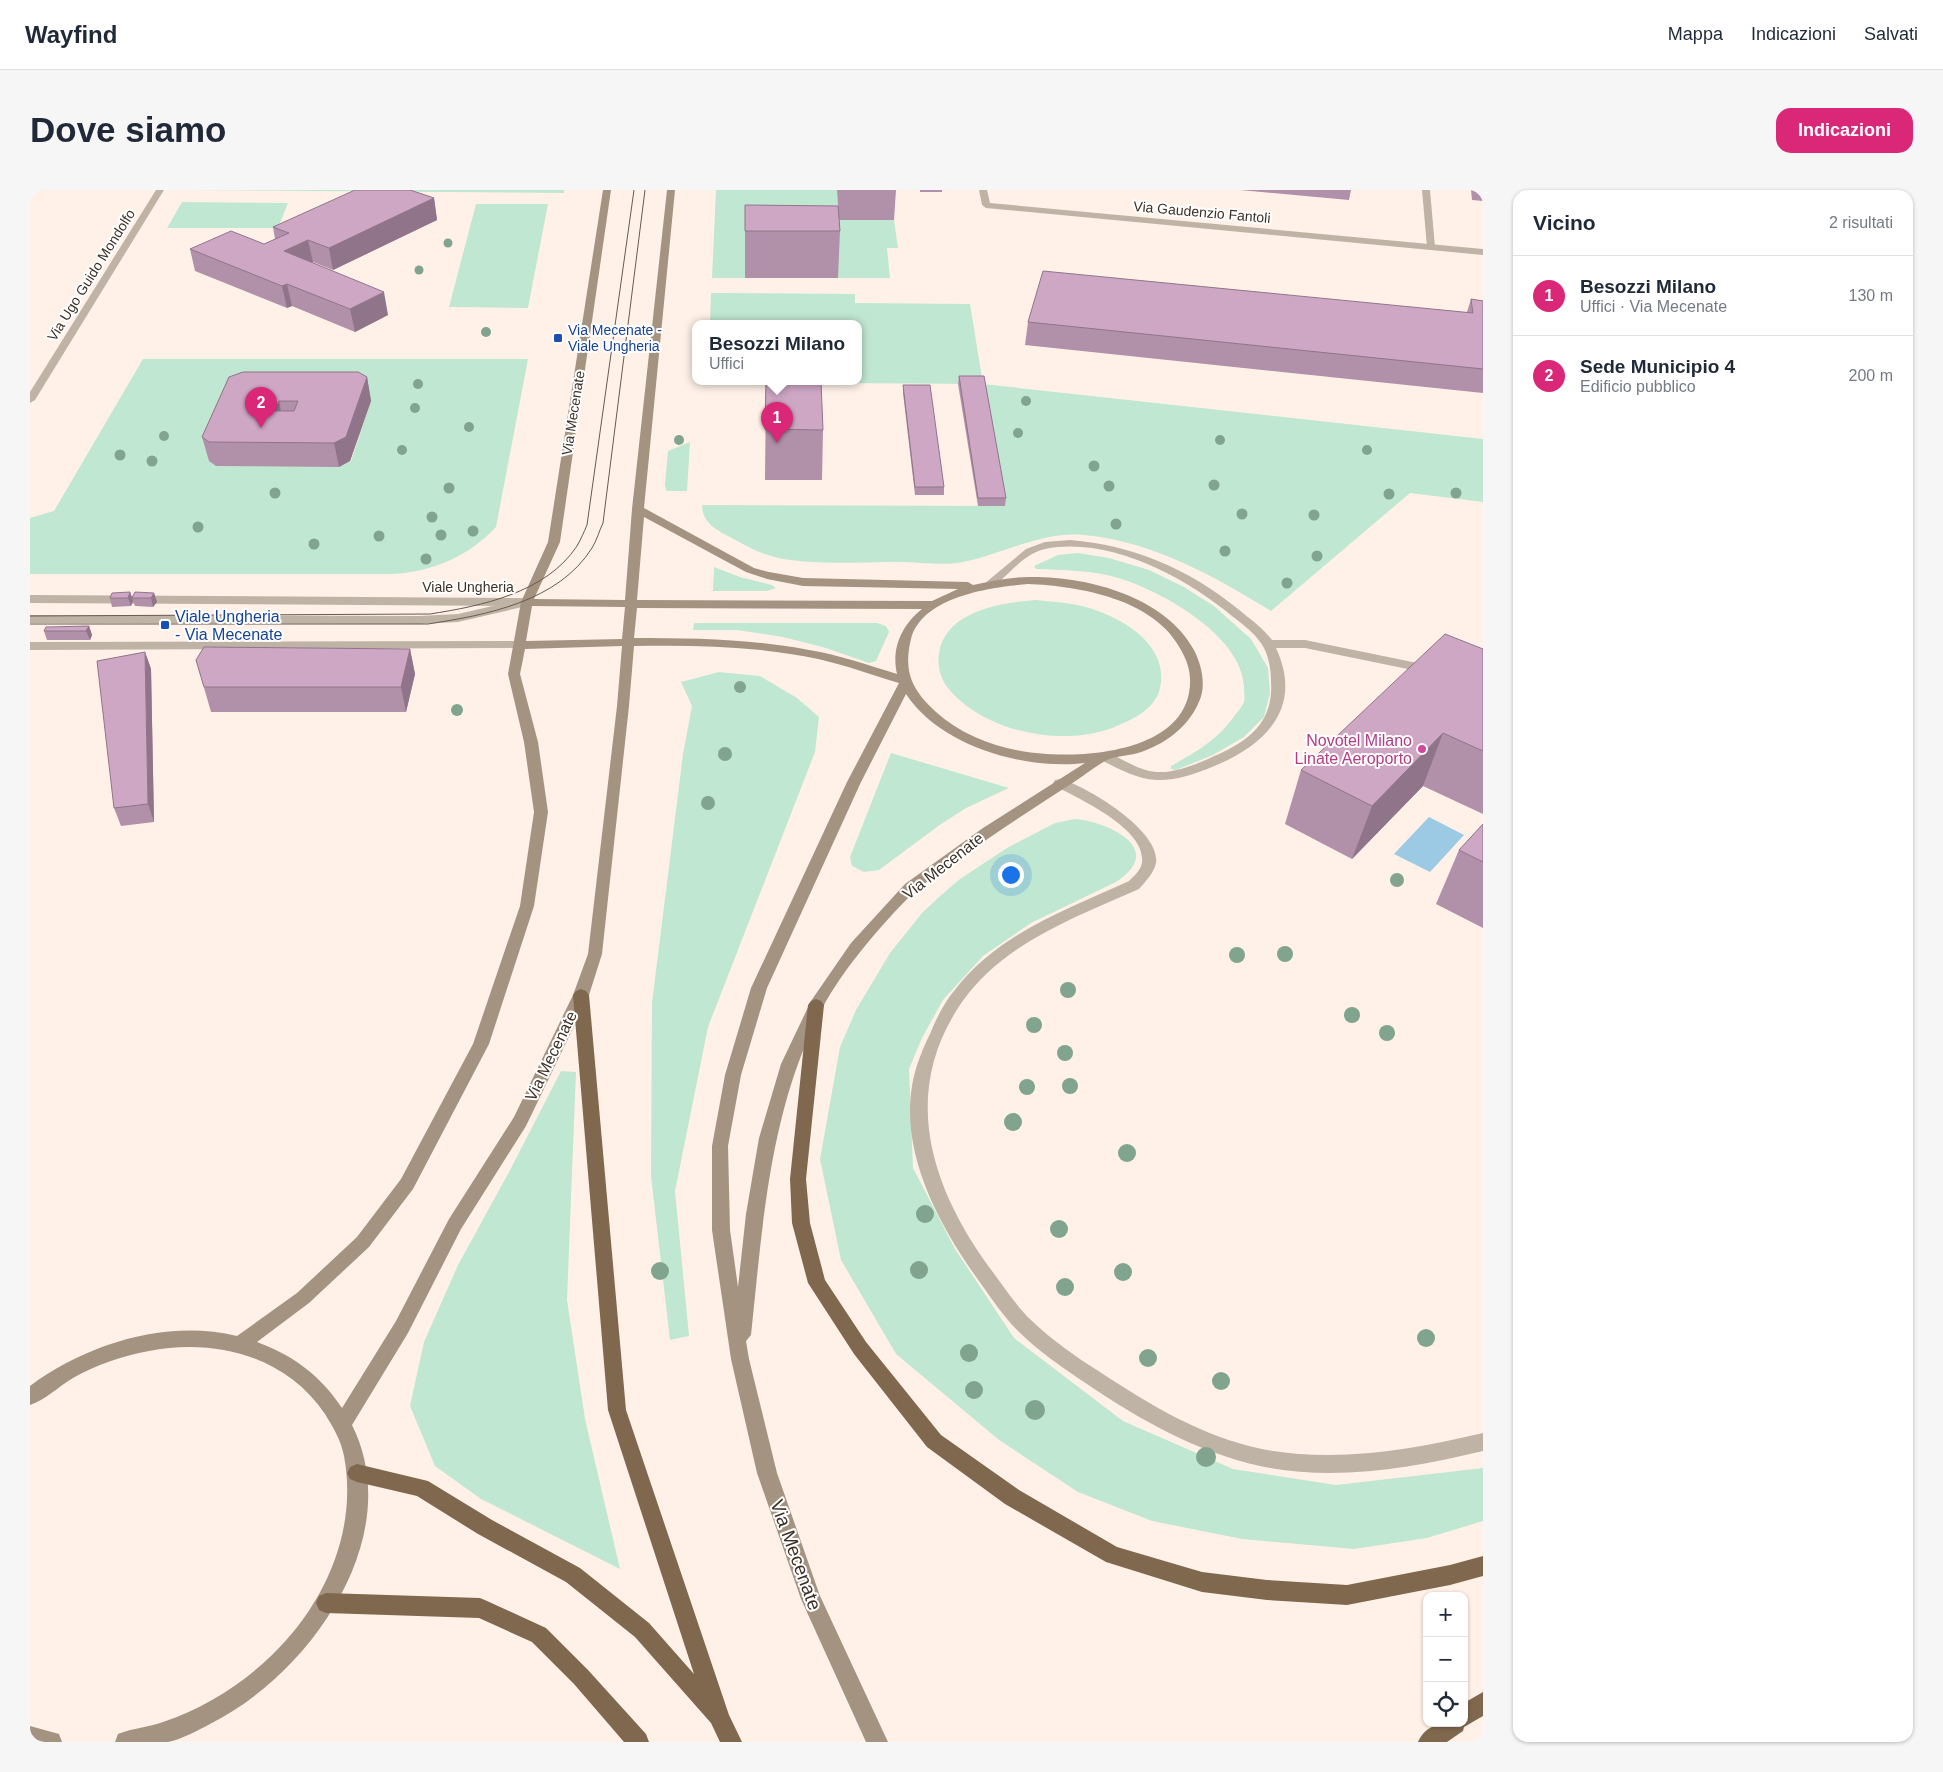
<!DOCTYPE html>
<html lang="it">
<head>
<meta charset="utf-8">
<style>
  body { margin:0; font-family:Arial,sans-serif; background:#f6f6f7; color:#1f2937 }
  .controls { position:absolute; right:15px; bottom:15px; display:grid; overflow:hidden; border-radius:10px; box-shadow:0 1px 4px #0004 }
  .controls button { width:45px; height:45px; display:grid; place-items:center; padding:0; border:0; border-bottom:1px solid #e0e1e3; background:#fff; color:#1f2937; font:25px sans-serif }
  .you { position:absolute; left:980px; top:684px; width:18px; height:18px; margin:-12px; border:4px solid #fff; border-radius:50%; background:#1a73e8; box-shadow:0 0 0 8px #1a73e833 }
  .badge { display:grid; place-items:center; width:32px; height:32px; border-radius:50%; background:#db2777; color:#fff; font-size:16px; font-weight:700 }
  .pin { position:absolute; translate:-50% -41px; filter:drop-shadow(0 1px 2px #0008) }
  .pin::after { content:''; position:absolute; top:26px; width:18px; height:15px; background:inherit; clip-path:polygon(0 0,100% 0,50% 100%) }
  .popup { position:absolute; left:662px; top:130px; width:170px; height:65px; box-sizing:border-box; display:grid; place-content:center; border-radius:10px; background:#fff; filter:drop-shadow(0 1px 4px #0005); font-size:16px; white-space:nowrap; color:#747a83 }
  .popup b { font-size:19px; color:#1f2937 }
  .popup::after { content:''; position:absolute; left:50%; top:100%; margin-left:-10px; border:10px solid transparent; border-top-color:#fff }
  .list { margin:0; padding:0; list-style:none }
  h2 { display:flex; justify-content:space-between; align-items:center; height:65px; margin:0; padding:0 20px; font-size:21px }
  h2 small { font-size:16px; font-weight:400; color:#747a83 }
  .list li { display:grid; grid-template-columns:32px 1fr auto; gap:15px; align-items:center; box-sizing:border-box; height:80px; padding:0 20px; border-top:1px solid #e0e1e3 }
  .list b { display:block; font-size:19px; white-space:nowrap }
  .list p { margin:0; font-size:16px; white-space:nowrap; color:#747a83 }
  .list em { font-size:16px; font-style:normal; color:#747a83 }
  .icon { flex:none; width:28px; height:28px; fill:none; stroke:currentColor; stroke-width:2; stroke-linecap:round; stroke-linejoin:round }
  .map { position:relative; flex:none; width:1453px; height:1552px; overflow:hidden; border-radius:15px }
  header { display:flex; align-items:center; gap:30px; box-sizing:border-box; height:70px; padding:0 25px; background:#fff; border-bottom:1px solid #e0e1e3 }
  header strong { font-size:24px }
  nav { display:flex; gap:28px; margin-inline-start:auto; font-size:18px }
  .intro { display:flex; align-items:center; justify-content:space-between; box-sizing:border-box; height:120px; padding:0 30px }
  h1 { margin:0; font-size:35px }
  .button { padding:12px 22px; border-radius:15px; background:#db2777; color:#fff; font-size:18px; font-weight:700 }
  main { display:flex; gap:30px; padding:0 30px }
  aside { flex:1; background:#fff; border-radius:15px; box-shadow:0 1px 4px #0004 }
  .map>svg:first-child { display:block }
</style>
</head>
<body>
<header>
<strong>Wayfind</strong>
<nav><a>Mappa</a><a>Indicazioni</a><a>Salvati</a></nav>
</header>
<div class="intro"><h1>Dove siamo</h1><a class="button">Indicazioni</a></div>
<main>
<div class="map">
<svg width="1453" height="1552" viewBox="0 0 1453 1552">
  <rect width="100%" height="100%" fill="#fff1e8"/>
  <path fill="#c0e7d1" fill-rule="evenodd" d="M154 0H534V3Z
    M686 0H807L809 30H864L868 58H857L860 88H808L806 62H715V88H682Z
    M152 12 258 13 248 38H137Z
    M446 14H518L498 118 419 117Z
    M681 103 825 104V113L940 114 953 194 1453 249V312L1380 303 1241 421C1182 385 1124 352 1054 345 1012 341 973 364 933 372 915 376 888 372 869 372 831 372 775 376 741 366 726 362 713 354 700 347 686 340 672 332 672 315L975 316 953 194 677 192H828V134H680Z
    M113 169H498L466 337C439 366 404 381 365 384H0V328L24 321ZM341 211 321 271 309 277Z
    M660 252 657 301H636L635 294 638 261Z
    M1048 363 1079 368 1119 380 1154 397 1184 416 1221 449 1238 478 1240 503 1234 527 1214 547 1183 565 1146 580 1141 579V576C1166 562 1189 549 1205 525 1208 521 1212 517 1214 512 1215 508 1214 502 1214 497 1213 445 1126 397 1081 386 1056 380 1031 380 1006 379L1004 376 1028 365Z
    M684 377 710 387 742 395 746 398 737 401H683Z
    M1005 410C1026 412 1048 413 1068 421 1103 434 1141 461 1129 502 1123 519 1104 529 1089 535 1037 559 954 543 918 498 910 488 907 475 909 463 916 421 970 413 1005 410Z
    M664 433H847L856 436 859 442 846 471 839 473 796 458 753 447 707 440H663Z
    M689 482 730 486 767 508 789 527 785 562 678 837 645 1001 659 1146 640 1150 621 986 622 813 653 564 662 516 651 492Z
    M861 563 979 598 936 618 911 634 849 680 834 682 822 676 820 667Z
    M1045 629C1079 632 1137 659 1086 692L1001 733 953 766 913 810 892 848 879 879 883 978 925 1059 984 1148 1093 1231 1203 1279 1306 1295 1453 1278V1331L1397 1348 1324 1359 1212 1349 1122 1331 1048 1302 969 1250 866 1164 811 1070 790 969 810 857 826 820 860 763 892 723 910 706 930 689 977 658 1025 633Z
    M531 881 546 882 537 1110 555 1229 590 1379 451 1309 405 1276 380 1216 394 1152 428 1075 479 982Z"/>
  <path fill="#9cc9e4" d="M1399 627 1434 645 1400 682 1364 664Z"/>
  <g fill="none" stroke-linecap="round" stroke-linejoin="round">
    <path fill="#bfb3a6" fill-rule="evenodd" d="M1392 0H1400L1405 57 1401 60 1397 57Z
      M1040 350C1103 355 1159 379 1208 419 1220 429 1233 438 1242 450H1275L1402 476 1408 480 1402 484 1275 458H1246C1274 518 1235 556 1182 577 1165 584 1145 591 1126 590 1106 589 1087 578 1069 569L1067 566 1074 562C1092 567 1107 581 1127 582 1144 583 1162 576 1178 569 1215 553 1244 536 1241 491 1241 480 1239 468 1234 458 1227 445 1214 435 1202 426 1155 387 1079 346 1015 359 995 363 979 384 964 396H956L954 394 996 359 1015 352Z
      M497 408 503 412 501 415 428 432 389 434 0 433V425L389 426 428 424Z
      M1030 589C1057 596 1131 641 1126 673 1124 683 1115 692 1109 699 1046 727 973 753 932 812 870 902 900 995 959 1077 973 1095 985 1115 1002 1131 1022 1150 1046 1167 1070 1182 1120 1215 1173 1247 1232 1259 1305 1273 1381 1260 1453 1243V1261C1381 1278 1304 1292 1230 1276 1167 1262 1110 1230 1057 1194 1033 1178 1008 1161 988 1141 971 1124 958 1103 944 1084 907 1031 871 963 882 896 885 878 892 860 900 844 906 829 914 813 924 801 967 744 1036 720 1099 691 1104 686 1111 680 1112 672 1116 639 1050 609 1025 596L1023 593 1025 590Z"/>
    <path fill="#bfb3a6" fill-rule="evenodd" d="M126 0H134L5 210 0 213V202Z
      M949 0H957L960 13 1453 59V65L956 18 952 15Z
      M0 405 497 408 503 412 497 416 0 413Z
      M488 451 494 455 492 458 0 460V452Z"/>
    <path fill="#a49381" fill-rule="evenodd" d="M573 0H581L530 352 504 409 595 410 602 319 637 0H645L614 318 724 378 739 382 773 388 938 392 943 395C961 391 981 387 999 387 1056 386 1135 406 1164 460 1172 476 1177 497 1168 514 1157 538 1134 555 1108 563 1098 566 1084 566 1075 571 1066 576 1056 584 1047 590 1006 617 964 643 924 673 911 683 895 692 883 703 852 734 812 780 792 819 739 921 733 1033 721 1145L716 1151 719 1169 747 1283 790 1406 858 1552H836L771 1409 727 1283 701 1169 682 1040V956L695 885 721 798 817 592 869 493C842 485 815 475 788 469 728 456 665 455 604 456L599 516 572 764 559 805 496 936 431 1039 378 1143 322 1235C378 1347 279 1485 180 1534 167 1541 152 1549 138 1552 122 1552 102 1552 85 1552L88 1544C103 1538 119 1537 133 1532 174 1518 211 1495 242 1465 295 1414 328 1340 314 1266 311 1250 303 1237 295 1224 256 1166 185 1148 119 1161 92 1166 66 1175 43 1188 28 1197 15 1210 0 1215V1196C57 1154 136 1129 207 1146L267 1103 327 1047 371 989 443 854 490 716 504 622 494 552 478 484 491 412 518 352ZM614 327 716 382 737 389 773 396 928 399 902 411 607 410ZM998 394C1049 396 1125 409 1151 460 1159 474 1162 487 1159 503 1147 566 1040 570 991 561 961 556 929 543 906 522 882 500 873 482 881 449 892 406 962 397 998 394ZM502 416 595 417 592 449 496 451ZM607 418 892 419C872 435 861 458 867 484 838 475 809 465 779 460 722 449 663 448 604 448ZM592 456 587 516 558 764 543 805 484 927 419 1029 366 1131 312 1218C290 1185 264 1166 227 1152L279 1113 339 1057 383 999 459 854 504 716 518 622 508 552 490 484 495 459ZM876 504C911 557 995 580 1055 573L953 638 875 694 821 753 781 811 751 874 729 948 716 1024 708 1097 700 1040 698 956 711 885 737 798 831 592Z
      M0 1536 29 1544 32 1552H0Z"/>
    <path fill="#80684e" fill-rule="evenodd" d="M551 799 556 801 559 805 596 1220 699 1525 712 1552H690L681 1533 605 1447 536 1392 448 1344 387 1306 327 1292 320 1289 317 1283 320 1277 327 1274 398 1291 462 1330 550 1378 619 1433 664 1484 578 1220 543 805 546 801Z
      M786 809 791 811 794 815 776 989 780 1033 795 1090 836 1152 911 1245 989 1300 1087 1357 1172 1382 1237 1390 1317 1395 1420 1375 1453 1366V1386L1420 1395 1317 1415 1237 1410 1172 1402 1076 1372 975 1314 897 1257 824 1164 778 1093 762 1033 760 989 778 815 781 811Z
      M296 1403 450 1408 457 1411 516 1438 558 1480 616 1544 619 1552H594L544 1494 502 1452 449 1428 296 1423 289 1420 286 1413 289 1406Z
      M1453 1502V1526L1434 1537 1433 1541 1417 1552H1388C1397 1532 1415 1533 1434 1533V1513Z"/>
    <path stroke="#685a51" stroke-width="1" d="M0 426 400 424C451 416 516 403 547 356 551 349 554 342 557 335L604 0
      M0 434H398C456 425 528 412 562 358 567 350 569 341 573 333L615 0"/>
  </g>
  <g fill="#80a48e">
    <circle cx="418" cy="53" r="4.5"/>
    <circle cx="389" cy="80" r="4.5"/>
    <circle cx="456" cy="142" r="5"/>
    <circle cx="388" cy="194" r="5"/>
    <circle cx="996" cy="211" r="5"/>
    <circle cx="385" cy="218" r="5"/>
    <circle cx="439" cy="237" r="5"/>
    <circle cx="988" cy="243" r="5"/>
    <circle cx="134" cy="246" r="5"/>
    <circle cx="649" cy="250" r="5"/>
    <circle cx="1190" cy="250" r="5"/>
    <circle cx="372" cy="260" r="5"/>
    <circle cx="1337" cy="260" r="5"/>
    <circle cx="90" cy="265" r="5.5"/>
    <circle cx="122" cy="271" r="5.5"/>
    <circle cx="1064" cy="276" r="5.5"/>
    <circle cx="1184" cy="295" r="5.5"/>
    <circle cx="1079" cy="296" r="5.5"/>
    <circle cx="419" cy="298" r="5.5"/>
    <circle cx="245" cy="303" r="5.5"/>
    <circle cx="1426" cy="303" r="5.5"/>
    <circle cx="1359" cy="304" r="5.5"/>
    <circle cx="1212" cy="324" r="5.5"/>
    <circle cx="1284" cy="325" r="5.5"/>
    <circle cx="402" cy="327" r="5.5"/>
    <circle cx="1086" cy="334" r="5.5"/>
    <circle cx="168" cy="337" r="5.5"/>
    <circle cx="443" cy="341" r="5.5"/>
    <circle cx="411" cy="345" r="5.5"/>
    <circle cx="349" cy="346" r="5.5"/>
    <circle cx="284" cy="354" r="5.5"/>
    <circle cx="1195" cy="361" r="5.5"/>
    <circle cx="1287" cy="366" r="5.5"/>
    <circle cx="396" cy="369" r="5.5"/>
    <circle cx="1257" cy="393" r="5.5"/>
    <circle cx="710" cy="497" r="6"/>
    <circle cx="427" cy="520" r="6"/>
    <circle cx="695" cy="564" r="7"/>
    <circle cx="678" cy="613" r="7"/>
    <circle cx="1367" cy="690" r="7"/>
    <circle cx="1255" cy="764" r="8"/>
    <circle cx="1207" cy="765" r="8"/>
    <circle cx="1038" cy="800" r="8"/>
    <circle cx="1322" cy="825" r="8"/>
    <circle cx="1004" cy="835" r="8"/>
    <circle cx="1357" cy="843" r="8"/>
    <circle cx="1035" cy="863" r="8"/>
    <circle cx="1040" cy="896" r="8"/>
    <circle cx="997" cy="897" r="8"/>
    <circle cx="983" cy="932" r="9"/>
    <circle cx="1097" cy="963" r="9"/>
    <circle cx="895" cy="1024" r="9"/>
    <circle cx="1029" cy="1039" r="9"/>
    <circle cx="889" cy="1080" r="9"/>
    <circle cx="630" cy="1081" r="9"/>
    <circle cx="1093" cy="1082" r="9"/>
    <circle cx="1035" cy="1097" r="9"/>
    <circle cx="1396" cy="1148" r="9"/>
    <circle cx="939" cy="1163" r="9"/>
    <circle cx="1118" cy="1168" r="9"/>
    <circle cx="1191" cy="1191" r="9"/>
    <circle cx="944" cy="1200" r="9"/>
    <circle cx="1005" cy="1220" r="10"/>
    <circle cx="1176" cy="1267" r="10"/>
  </g>
  <path fill="#b190a9" d="M807 0H866L864 30H809L810 41 808 88H715V41L808 16Z
    M890 0H912V2H890Z
    M1210 0H1321L1319 10Z
    M1441 0H1453V11L1442 10Z
    M404 8 407 30 303 80 283 72H281L358 125 325 142 262 116 257 118 165 81 160 59 234 54 245 49 243 37Z
    M1441 109 1453 111V203L995 155 998 132 1437 122Z
    M929 186 976 308 975 316H948L928 194Z
    M199 187H337L341 211 320 271 309 277 186 276 179 271 172 247Z
    M736 192 793 240 792 290H735Z
    M873 195 914 297V305H885L873 203Z
    M100 402 102 408 124 403 127 412 123 417 105 416 103 411 101 416 82 417 80 408Z
    M59 436 62 445 60 450H17L14 441Z
    M380 459 385 484 376 522H181L166 470Z
    M1453 459V624L1393 596 1322 669 1255 634 1271 580Z
    M115 462 121 479 124 632 91 636 84 618Z
    M1453 634V738L1406 714 1429 660Z"/>
  <path fill="#90758a" d="M404 8 407 30 303 80 299 58Z
    M278 50 283 72 258 83 254 61Z
    M257 94 262 116 257 118 252 96Z
    M354 102 358 125 325 142 320 119Z
    M337 187 341 211 320 271 309 277 304 253Z
    M249 211 254 235 245 221Z
    M100 402 103 411 101 416 98 408Z
    M124 403 127 412 123 417 121 408Z
    M59 436 62 445 60 450 56 441Z
    M380 459 385 484 376 522 371 497Z
    M115 462 121 479 124 632 118 614Z
    M1413 543 1393 596 1322 669 1342 616Z"/>
  <path fill="#cea7c5" stroke="#90758a" fill-rule="evenodd" d="M325 0H380L404 8 299 58 278 50 254 61 354 102 320 119 257 94 252 96 160 59 201 41 234 54 259 43 243 37Z
    M715 15 808 16 810 41H715Z
    M1013 81 1443 123 1441 109 1453 111V179L998 132Z
    M213 182H328L337 187 316 247 304 253 179 252 172 247 199 187ZM249 211H268L264 221H245Z
    M929 186H954L976 308H948Z
    M736 192H791L793 240 735 239Z
    M873 195H900L914 297H885Z
    M100 402 98 408H80L82 403Z
    M105 402 124 403 121 408H102Z
    M59 436 56 441H14L16 437Z
    M1415 444 1453 459V561L1413 543 1342 616 1271 580Z
    M174 457 380 459 371 497H174L166 470Z
    M115 462 118 614 84 618 67 471Z
    M1453 634V672L1429 660Z"/>
  <g fill="#1a4fb4" stroke="#fff" stroke-width="2">
    <rect x="523" y="143" width="10" height="10" rx="2.5"/>
    <rect x="130" y="430" width="10" height="10" rx="2.5"/>
  </g>
  <circle fill="#d1479c" stroke="#fff" stroke-width="2" cx="1392" cy="559" r="5"/>
  <g text-anchor="middle" dominant-baseline="central" stroke-width="4" stroke-linejoin="round" paint-order="stroke">
    <g font-size="14" fill="#3d3027" stroke="#fff">
      <text transform="translate(1172 22) rotate(5)">Via Gaudenzio Fantoli</text>
      <text transform="translate(61 85) rotate(-58)">Via Ugo Guido Mondolfo</text>
      <text transform="translate(543 223) rotate(-81)">Via Mecenate</text>
      <text x="438" y="397">Viale Ungheria</text>
    </g>
    <g font-size="14" fill="#164399" stroke="#fff" text-anchor="start">
      <text x="538" y="140">Via Mecenate -<tspan x="538" dy="16">Viale Ungheria</tspan></text>
    </g>
    <g font-size="16" fill="#164399" stroke="#fff" text-anchor="start">
      <text x="145" y="426">Viale Ungheria<tspan x="145" dy="18">- Via Mecenate</tspan></text>
    </g>
    <g font-size="16" fill="#b23c85" stroke="#fff" text-anchor="end">
      <text x="1382" y="550">Novotel Milano<tspan x="1382" dy="18">Linate Aeroporto</tspan></text>
    </g>
    <g font-size="16" fill="#3d3027" stroke="#fff">
      <text transform="translate(913 676) rotate(-38)">Via Mecenate</text>
      <text transform="translate(521 866) rotate(-64)">Via Mecenate</text>
    </g>
    <g font-size="19" fill="#3d3027" stroke="#fff">
      <text transform="translate(766 1365) rotate(70)">Via Mecenate</text>
    </g>
  </g>
</svg>
<div class="controls">
<button>+</button>
<button>−</button>
<button><svg class="icon" aria-label="locate" viewBox="0 0 24 24"><circle cx="12" cy="12" r="6"/><path d="M12 2v4M12 18v4M2 12h4M18 12h4"/></svg></button>
</div>
<div class="you"></div>
<div class="pin badge" style="left:747px;top:253px">1</div>
<div class="popup"><b>Besozzi Milano</b>Uffici</div>
<div class="pin badge" style="left:231px;top:238px">2</div>
</div>
<aside>
<h2>Vicino<small>2 risultati</small></h2>
<ul class="list">
<li><span class="badge">1</span><div><b>Besozzi Milano</b><p>Uffici · Via Mecenate</p></div><em>130 m</em></li>
<li><span class="badge">2</span><div><b>Sede Municipio 4</b><p>Edificio pubblico</p></div><em>200 m</em></li>
</ul>
</aside>
</main>
</body>
</html>
